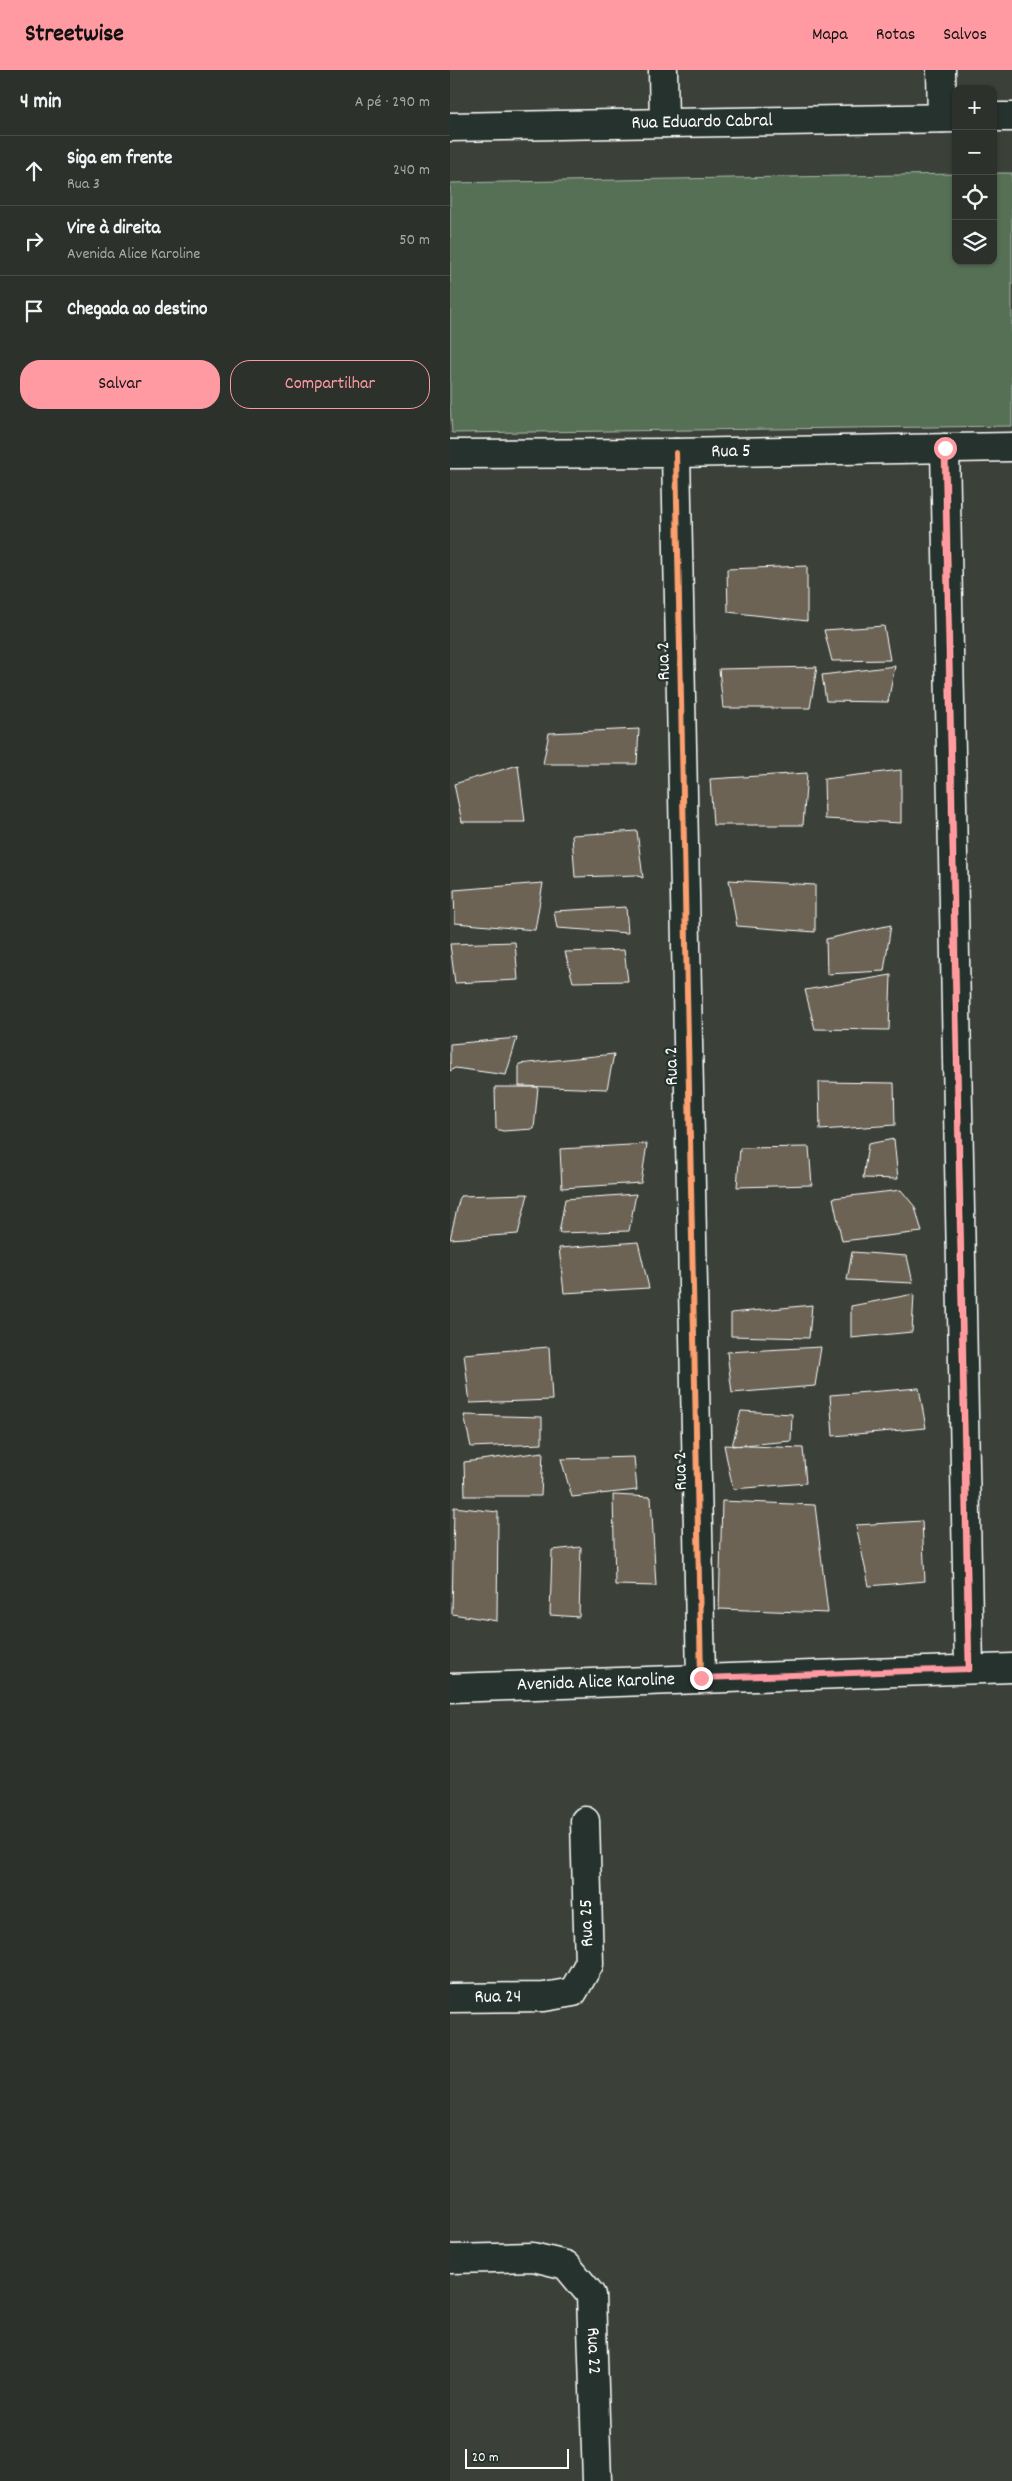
<!DOCTYPE html>
<html lang="pt">
<head>
<meta charset="utf-8">
<style>
  body { margin:0; font-family:Dekko,sans-serif; background:#383d37; color:#f1f3f6 }
  .controls { position:absolute; right:15px; top:15px; display:grid; overflow:hidden; border-radius:10px; box-shadow:0 1px 4px #0004 }
  .controls button { width:45px; height:45px; display:grid; place-items:center; padding:0; border:0; border-bottom:1px solid #484c47; background:#2c312b; color:#f1f3f6; font:25px sans-serif }
  .scale { position:absolute; left:15px; bottom:12px; width:104px; box-sizing:border-box; padding-left:5px; border:2px solid #fff; border-top:0; font-size:14px; line-height:18px; white-space:nowrap; color:#fff; -webkit-text-stroke:4px #26332d; paint-order:stroke }
  .stop { position:absolute; width:15px; height:15px; margin:-11px; border:4px solid #ff9aa2; border-radius:50%; background:#fff }
  .stop.end { background:#ff9aa2; border-color:#fff; box-shadow:0 1px 5px #0008 }
  .list { margin:0; padding:0; list-style:none }
  h2 { display:flex; justify-content:space-between; align-items:center; height:65px; margin:0; padding:0 20px; font-size:21px }
  h2 small { font-size:16px; font-weight:400; color:#a6a9a9 }
  .list li { display:grid; grid-template-columns:32px 1fr auto; gap:15px; align-items:center; box-sizing:border-box; height:70px; padding:0 20px; border-top:1px solid #484c47 }
  .list b { display:block; font-size:19px; white-space:nowrap }
  .list p { margin:0; font-size:16px; white-space:nowrap; color:#a6a9a9 }
  .list em { font-size:16px; font-style:normal; color:#a6a9a9 }
  .actions { display:flex; gap:10px; padding:15px 20px }
  .actions a { flex:1; padding:11px 0; border:1px solid #ff9aa2; border-radius:20px; text-align:center; font-size:18px; color:#ff9aa2 }
  .actions .main { background:#ff9aa2; color:#111 }
  .icon { flex:none; width:28px; height:28px; fill:none; stroke:currentColor; stroke-width:2; stroke-linecap:round; stroke-linejoin:round }
  .map { position:relative; flex:none; width:562px; height:2411px; overflow:hidden }
  header { display:flex; align-items:center; gap:30px; box-sizing:border-box; height:70px; padding:0 25px; background:#ff9aa2; color:#111 }
  header strong { font-size:24px }
  nav { display:flex; gap:28px; margin-inline-start:auto; font-size:18px }
  main { display:flex }
  aside { flex:1; background:#2c312b }
  .map>svg:first-child { display:block }
</style>
</head>
<body>
<header>
<strong>Streetwise</strong>
<nav><a>Mapa</a><a>Rotas</a><a>Salvos</a></nav>
</header>
<main>
<aside>
<h2>4 min<small>A pé · 290 m</small></h2>
<ul class="list">
<li><svg class="icon" aria-label="ahead" viewBox="0 0 24 24"><path d="M12 20V5M6 11l6-6 6 6"/></svg><div><b>Siga em frente</b><p>Rua 3</p></div><em>240 m</em></li>
<li><svg class="icon" aria-label="right" viewBox="0 0 24 24"><path d="M7 20v-9h11M14 6l5 5-5 5"/></svg><div><b>Vire à direita</b><p>Avenida Alice Karoline</p></div><em>50 m</em></li>
<li><svg class="icon" aria-label="arrive" viewBox="0 0 24 24"><path d="M6 21V4h12l-3 4 3 4H6"/></svg><div><b>Chegada ao destino</b></div></li>
</ul>
<div class="actions"><a class="main">Salvar</a><a>Compartilhar</a></div>
</aside>
<div class="map">
<svg width="562" height="2411" viewBox="0 0 562 2411">
  <rect width="100%" height="100%" fill="#3b4139"/>
  <filter id="ink" filterUnits="userSpaceOnUse"><feTurbulence type="fractalNoise" baseFrequency=".02" numOctaves="2"/><feDisplacementMap in="SourceGraphic" scale="10" xChannelSelector="R" yChannelSelector="G"/><feConvolveMatrix kernelMatrix="1 2 1 2 8 2 1 2 1" color-interpolation-filters="sRGB"/></filter>
  <g filter="url(#ink)">
    <path fill="#567056" stroke="#aab8aa" d="M543 103H562V356L2 363 0 334V113L506 104V191H543Z"/>
    <path fill="#6c6355" stroke="#fff" d="M357 496V551L278 542 277 499Z
      M434 556 440 590 382 591 374 560Z
      M445 596 438 632 376 631 372 605Z
      M367 597 360 638H273L269 599Z
      M189 659 187 694H93L99 663Z
      M68 695 75 752H12L4 714Z
      M451 700V753L375 749 374 709Z
      M357 703 353 755H263L260 709Z
      M187 761 193 808 186 805 125 807 122 765Z
      M279 810 365 815V862L287 856Z
      M93 813 85 860 5 853 4 820Z
      M176 837 178 863 107 858 104 841Z
      M441 855 434 901 377 904 376 869Z
      M65 872 68 910 5 913 0 874Z
      M174 880 178 911 123 912 115 882Z
      M441 905 439 960 365 959 355 920Z
      M67 968 56 1005 5 998 0 1001V974Z
      M164 984 157 1019 69 1016V994Z
      M369 1012 444 1013 445 1055 370 1060Z
      M45 1017H88L84 1059 53 1061 46 1059Z
      M444 1069 448 1109 413 1108 418 1074Z
      M197 1074 191 1113 112 1118 110 1079Z
      M359 1077 362 1115 287 1117 290 1078Z
      M451 1120 465 1137 472 1162 392 1171 383 1128Z
      M78 1124 68 1164 0 1169 10 1126Z
      M186 1124 179 1161 109 1163 115 1129Z
      M188 1172 199 1218 114 1223 109 1178Z
      M402 1182 457 1186 463 1213 397 1210Z
      M464 1224 462 1262 401 1268V1236Z
      M362 1235 359 1268 281 1266V1243Z
      M99 1277 102 1330 20 1333 14 1284Z
      M371 1277 365 1316 282 1323 277 1282Z
      M469 1318 476 1358 383 1366 380 1325Z
      M291 1341 342 1344 341 1371 282 1376Z
      M14 1345 92 1347V1374L21 1377Z
      M274 1375 353 1378 356 1413 283 1419Z
      M93 1382 91 1426H15L14 1392Z
      M184 1387 187 1420 122 1427 111 1389Z
      M163 1425 201 1427 206 1516 165 1515Z
      M272 1431 365 1435 378 1543 269 1539Z
      M4 1437 48 1442 47 1551 2 1544Z
      M472 1451 475 1511 419 1516 406 1455Z
      M131 1477 129 1547 100 1545 102 1480Z"/>
    <g fill="none" stroke-linecap="round" stroke-linejoin="round">
      <g stroke="#fff" stroke-width="31">
        <g id="minor">
          <path d="M213 0 214 53"/>
          <path d="M491 0 492 48"/>
          <path d="M543 47H562"/>
          <path id="s1" d="M0 57 506 48"/>
          <path d="M495 378 519 1599"/>
          <path d="M226 383 251 1608"/>
          <path id="s2" d="M0 384 226 383 562 377"/>
          <path id="s3" d="M0 1928 94 1927 123 1922 139 1894 135 1751"/>
          <path id="s4" d="M0 2189 83 2187 116 2195 141 2225 147 2411"/>
        </g>
      </g>
      <g stroke="#fff" stroke-width="31">
        <g id="tertiary">
          <path id="s5" d="M0 1618 562 1598"/>
        </g>
      </g>
      <use href="#minor" stroke="#26332d" stroke-width="28"/>
      <use href="#tertiary" stroke="#26332d" stroke-width="28"/>
      <g stroke="#26332d" stroke-width="9">
        <path id="cycleway" d="M495 378 519 1599
          M226 383 251 1608"/>
      </g>
      <use href="#cycleway" stroke="#fca06f" stroke-width="6"/>
    </g>
  </g>
  <g fill="none" stroke-linecap="round" stroke-linejoin="round" filter="url(#ink)">
    <path stroke="#ff9aa2" stroke-width="6" d="M251 1608 519 1599 495 378"/>
  </g>
  <g text-anchor="middle" dominant-baseline="central" stroke-width="4.5" stroke-linejoin="round" paint-order="stroke">
    <g font-size="19" fill="#fff" stroke="#26332d">
      <text stroke="none"><textPath href="#s1" startOffset="252">Rua Eduardo Cabral</textPath></text>
      <text stroke="none"><textPath href="#s2" startOffset="281">Rua 5</textPath></text>
      <text transform="translate(215 591) rotate(-91)">Rua 2</text>
      <text transform="translate(223 996) rotate(-91)">Rua 2</text>
      <text transform="translate(232 1401) rotate(-91)">Rua 2</text>
      <text stroke="none"><textPath href="#s5" startOffset="146">Avenida Alice Karoline</textPath></text>
      <text transform="translate(138 1853) rotate(-92)">Rua 25</text>
      <text stroke="none"><textPath href="#s3" startOffset="48">Rua 24</textPath></text>
      <text stroke="none"><textPath href="#s4" startOffset="212">Rua 22</textPath></text>
    </g>
  </g>
</svg>
<div class="controls">
<button>+</button>
<button>−</button>
<button><svg class="icon" aria-label="locate" viewBox="0 0 24 24"><circle cx="12" cy="12" r="6"/><path d="M12 2v4M12 18v4M2 12h4M18 12h4"/></svg></button>
<button><svg class="icon" aria-label="layers" viewBox="0 0 24 24"><path d="M12 4l9 5-9 5-9-5zM3 14l9 5 9-5"/></svg></button>
</div>
<div class="scale">20 m</div>
<div class="stop" style="left:495px;top:378px"></div>
<div class="stop end" style="left:251px;top:1608px"></div>
</div>
</main>
</body>
</html>
